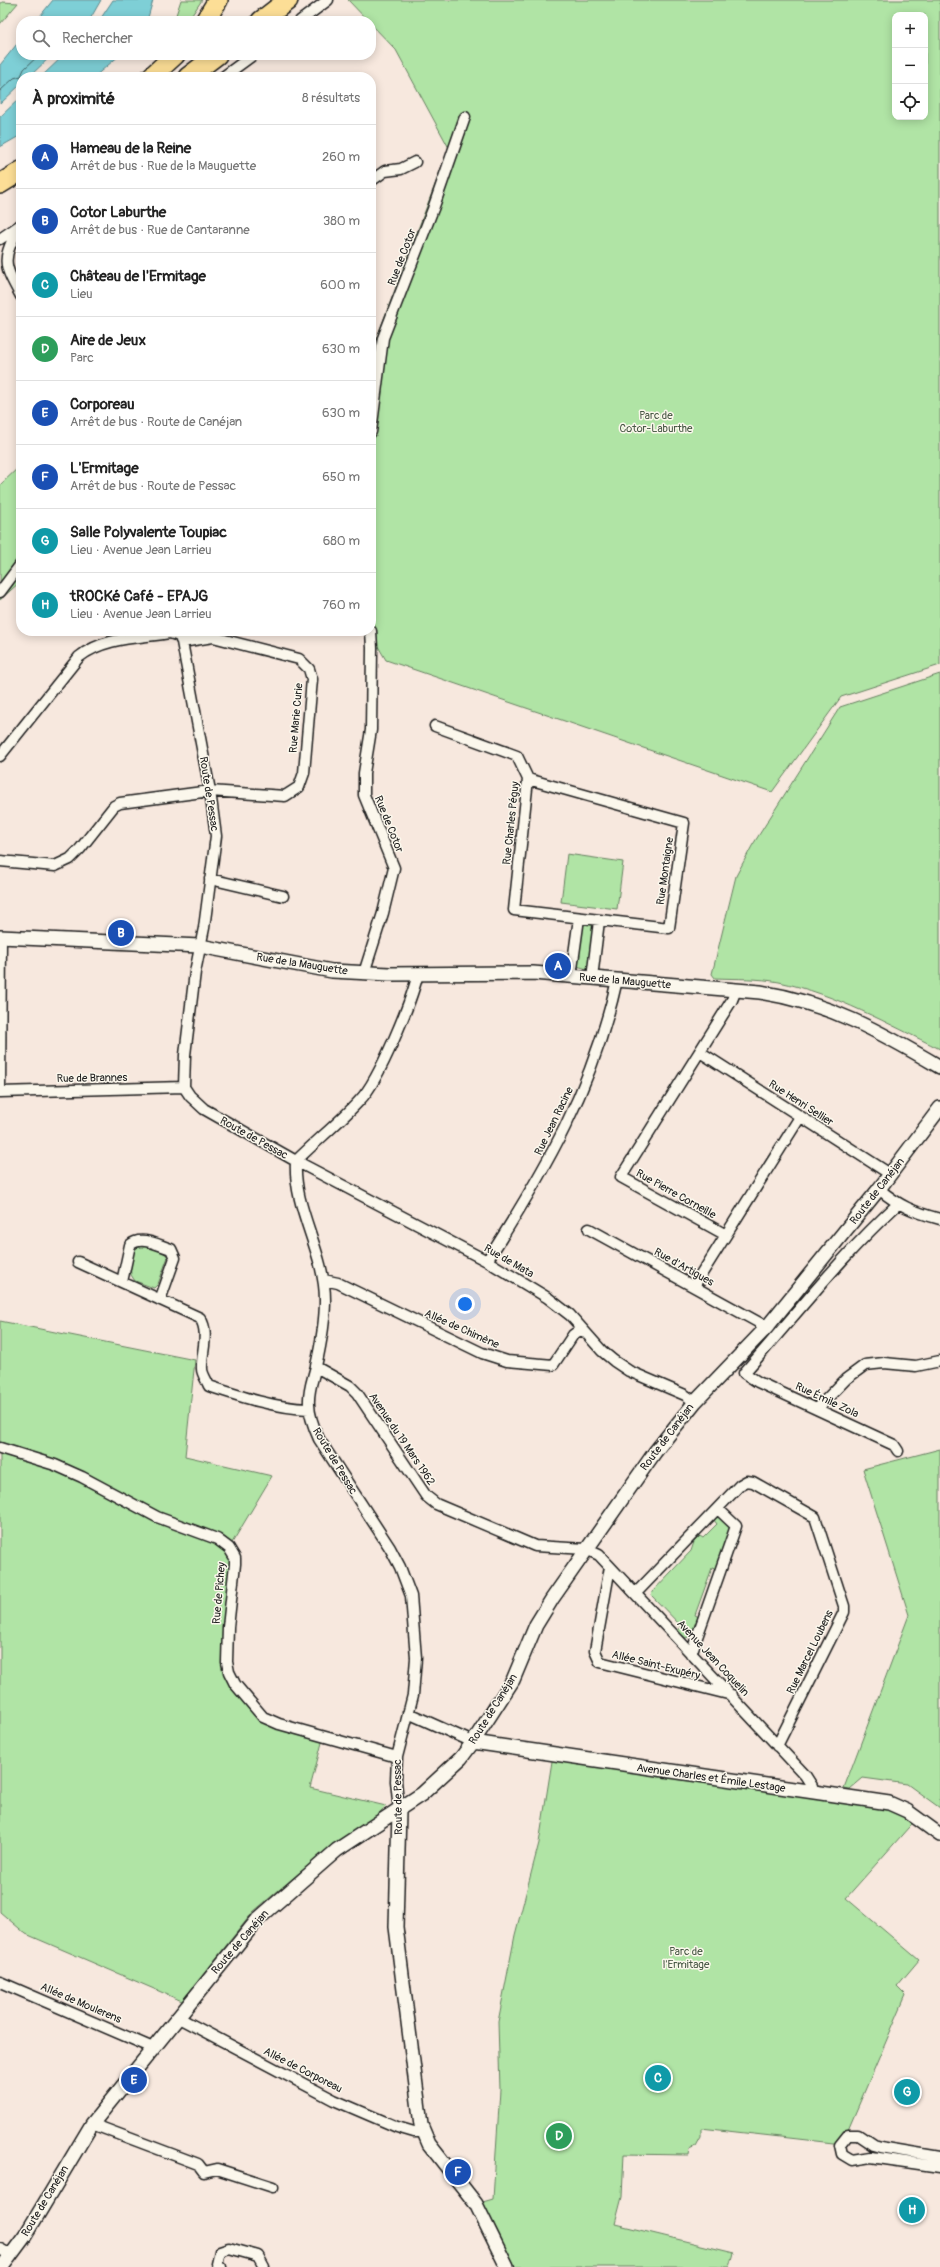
<!DOCTYPE html>
<html lang="fr">
<head>
<meta charset="utf-8">
<style>
  body { margin:0; font-family:Pangolin,sans-serif; background:#f6f6f6; color:#222 }
  .controls { position:absolute; right:12px; top:12px; display:grid; overflow:hidden; border-radius:8px; box-shadow:0 2px 10px #0003 }
  .controls button { width:36px; height:36px; display:grid; place-items:center; padding:0; border:0; border-bottom:1px solid #e0e0e0; background:#fff; color:#222; font:20px sans-serif }
  .you { position:absolute; left:465px; top:1304px; width:14px; height:14px; margin:-10px; border:3px solid #fff; border-radius:50%; background:#1a73e8; box-shadow:0 0 0 6px #1a73e833 }
  .badge { display:grid; place-items:center; width:26px; height:26px; border-radius:50%; background:#ea580c; color:#fff; font-size:13px; font-weight:700 }
  .pin { position:absolute; translate:-50% -50%; border:2px solid #fff; box-shadow:0 1px 4px #0006 }
  .list { margin:0; padding:0; list-style:none }
  h2 { display:flex; justify-content:space-between; align-items:center; height:52px; margin:0; padding:0 16px; font-size:17px }
  h2 small { font-size:13px; font-weight:400; color:#767676 }
  .list li { display:grid; grid-template-columns:26px 1fr auto; gap:12px; align-items:center; box-sizing:border-box; height:64px; padding:0 16px; border-top:1px solid #e0e0e0 }
  .list b { display:block; font-size:15px; white-space:nowrap }
  .list p { margin:0; font-size:13px; white-space:nowrap; color:#767676 }
  .list em { font-size:13px; font-style:normal; color:#767676 }
  .icon { flex:none; width:22px; height:22px; fill:none; stroke:currentColor; stroke-width:2; stroke-linecap:round; stroke-linejoin:round }
  .map { position:relative; flex:none; width:940px; height:2267px; overflow:hidden }
  .search { position:absolute; background:#fff; box-shadow:0 2px 10px #0003; left:16px; top:16px; width:360px; height:44px; display:flex; align-items:center; gap:10px; box-sizing:border-box; padding:0 14px; border-radius:16px; color:#767676; font-size:15px }
  .panel { position:absolute; background:#fff; box-shadow:0 2px 10px #0003; left:16px; top:72px; width:360px; height:564px; border-radius:16px }
  .map>svg:first-child { display:block }
</style>
</head>
<body>
<div class="map">
<svg width="940" height="2267" viewBox="0 0 940 2267">
  <rect width="100%" height="100%" fill="#f7e8de"/>
  <filter id="ink" filterUnits="userSpaceOnUse"><feTurbulence type="fractalNoise" baseFrequency=".025" numOctaves="2"/><feDisplacementMap in="SourceGraphic" scale="8" xChannelSelector="R" yChannelSelector="G"/><feConvolveMatrix kernelMatrix="1 2 1 2 8 2 1 2 1" color-interpolation-filters="sRGB"/></filter>
  <g filter="url(#ink)">
    <path fill="#b0e4a5" stroke="#668060" fill-rule="evenodd" d="M181 0H202L188 21H174Z
      M348 0H940V665L841 697 772 792 386 660 369 631H371V391L377 337 449 148 396 50 371 24V21H368ZM895 15H925V117H895Z
      M2 2 18 3 0 24V5Z
      M21 465V581L0 600V485Z
      M940 674V1049C888 1024 836 994 779 982 759 978 736 979 715 978L712 974 736 876 752 846 840 707Z
      M567 854 623 862 617 909 561 902Z
      M583 924H591L594 927 589 967 587 969 577 966Z
      M142 1245 164 1252 168 1257 158 1284 154 1288 135 1281 131 1275C130 1265 130 1247 142 1245Z
      M0 1321 195 1360 185 1456 272 1476 229 1548 235 1558 229 1672 263 1717 324 1735 310 1788 386 1806 371 1821 299 1873 253 1912 182 2001 26 1934 0 1912Z
      M940 1449V1808L907 1784 863 1778 850 1789 844 1788 909 1615 863 1469Z
      M717 1516 732 1525 718 1570 712 1568 695 1615 701 1618 696 1634 686 1638 677 1631 682 1627 651 1595 652 1592 691 1551 694 1542 700 1536 703 1538 717 1524 713 1519Z
      M553 1755 847 1796 917 1818 846 1898 919 1960 897 1986 906 1995 842 2144 701 2128V2137L696 2146 689 2149 688 2155 624 2154 622 2197 615 2224 734 2253 730 2267H507L476 2204 493 2199 500 2090 498 2022 515 1935 539 1843Z"/>
    <path fill="#7ecfd6" stroke="#57878c" d="M53 0H101L89 21H36Z
      M113 0H153L147 21H99Z
      M21 39V55H52L29 77H21V84L0 104V65Z
      M64 55H120L94 77H41Z
      M21 97V135L0 147V117Z"/>
    <g fill="none" stroke-linecap="round" stroke-linejoin="round">
      <path stroke="#436466" stroke-width="1" d="M0 91 14 78 21 76 24 69 39 55"/>
      <g stroke="#1c1c1c" stroke-width="13">
        <path id="minor" d="M300 21 328 0
          M223 77 253 55
          M371 181 385 171 401 169 415 162
          M20 225C2 260 2 262 21 296
          M0 239 19 226
          M371 432 383 338 433 209 465 117
          M0 592 21 564
          M435 726 517 756 528 779 514 910 669 928 684 823 528 779
          M0 756 79 657C104 637 139 638 170 633L179 636 182 642 210 791 216 836 204 928 195 972 185 1055 184 1087 190 1096 204 1109 296 1161 487 1261 548 1298 570 1315 602 1351 614 1361 629 1371 685 1395 695 1402
          M0 861 55 866 70 859 80 849 114 806 120 803 210 791 285 796 299 787 304 773 312 679 309 669 299 659 213 637 182 642
          M210 879 283 896
          M364 973 383 913 394 868 364 795V773L371 730 372 648 371 631
          M571 976 579 918
          M592 978 599 921
          M736 990 732 1000 621 1177 726 1235 800 1117
          M700 1052 890 1174
          M0 1092 184 1087
          M0 1092 1 937
          M296 1161C293 1209 325 1252 325 1300 325 1322 321 1344 316 1366 313 1379 308 1390 309 1404 309 1416 314 1428 319 1439L390 1548 400 1567 411 1596 416 1658 413 1695 397 1757 396 1781 399 1811
          M296 1161C317 1140 340 1122 360 1100 379 1081 412 1000 418 973
          M879 1189C899 1206 914 1212 940 1219
          M898 1204C841 1256 795 1316 744 1373L758 1382 894 1445 898 1451
          M589 1229 767 1327
          M487 1261C546 1169 593 1088 617 980
          M78 1262 200 1318C210 1333 201 1352 202 1369 202 1374 207 1381 209 1386 242 1397 275 1408 309 1409
          M324 1280 338 1283 482 1353 507 1361 553 1365 573 1335 581 1329
          M122 1282 130 1245C141 1235 158 1245 171 1249L175 1258 160 1300
          M694 1286 726 1235
          M316 1367 350 1386 357 1393 426 1496 436 1504 535 1546 586 1549 599 1555 805 1775 812 1786V1792
          M817 1409 846 1379 865 1365 884 1363 916 1366 940 1361
          M0 1448 55 1465 82 1477 157 1517 217 1539 229 1548 235 1558V1564L228 1627 227 1662 229 1672 235 1684 263 1717 279 1724 397 1757
          M610 1567 595 1651 600 1662 732 1695
          M636 1593 740 1485 747 1481 753 1482 815 1517 844 1606V1612L777 1746
          M691 1654 736 1526 718 1509
          M408 1713 473 1742
          M0 1982 153 2048
          M177 2017 334 2100 397 2127 414 2132H423
          M92 2124 198 2164 204 2172 217 2169 273 2187
          M940 2157 880 2147 873 2145 858 2135H848L840 2145 842 2154 852 2160 871 2157 940 2167
          M0 2249 11 2255
          M221 2267 217 2264 220 2251 229 2248 258 2256 264 2267"/>
      </g>
      <g stroke="#1c1c1c" stroke-width="16">
        <path id="tertiary" d="M0 937 200 946 332 971 389 974 533 973 760 992C829 1003 881 1032 940 1067
          M473 1742 889 1803 907 1811 940 1835
          M399 1811 396 1927 421 2125 429 2144 476 2204 507 2267
          M2 2267 25 2236 92 2124 258 1919 337 1850 422 1794 461 1758 473 1742 513 1680 536 1625 552 1599 655 1452 695 1402 767 1327 879 1189 940 1108"/>
      </g>
      <g stroke="#1c1c1c" stroke-width="22">
        <path id="motorway" d="M205 21 218 0
          M261 21 288 0
          M151 77 175 55
          M188 77 217 55
          M0 184 21 171"/>
      </g>
      <use href="#minor" stroke="#fbf7ec" stroke-width="10"/>
      <use href="#tertiary" stroke="#fbf7ec" stroke-width="13"/>
      <use href="#motorway" stroke="#fcde96" stroke-width="19"/>
    </g>
  </g>
  <g text-anchor="middle" dominant-baseline="central" stroke-width="3" stroke-linejoin="round" paint-order="stroke">
    <g font-size="11" fill="#1c1c1c" stroke="#fbf7ec">
      <text transform="translate(402 257) rotate(-69)">Rue de Cotor</text>
      <text transform="translate(296 718) rotate(-85)">Rue Marie Curie</text>
      <text transform="translate(209 794) rotate(81)">Route de Pessac</text>
      <text transform="translate(511 823) rotate(-84)">Rue Charles Péguy</text>
      <text transform="translate(389 824) rotate(68)">Rue de Cotor</text>
      <text transform="translate(665 871) rotate(-82)">Rue Montaigne</text>
      <text transform="translate(302 964) rotate(9)">Rue de la Mauguette</text>
      <text transform="translate(625 981) rotate(5)">Rue de la Mauguette</text>
      <text transform="translate(92 1078) rotate(-1)">Rue de Brannes</text>
      <text transform="translate(801 1103) rotate(33)">Rue Henri Sellier</text>
      <text transform="translate(554 1121) rotate(-64)">Rue Jean Racine</text>
      <text transform="translate(254 1138) rotate(29)">Route de Pessac</text>
      <text transform="translate(877 1191) rotate(-52)">Route de Canéjan</text>
      <text transform="translate(676 1194) rotate(29)">Rue Pierre Corneille</text>
      <text transform="translate(509 1261) rotate(30)">Rue de Mata</text>
      <text transform="translate(684 1267) rotate(29)">Rue d'Artigues</text>
      <text transform="translate(462 1329) rotate(24)">Allée de Chimène</text>
      <text transform="translate(827 1400) rotate(25)">Rue Émile Zola</text>
      <text transform="translate(667 1437) rotate(-53)">Route de Canéjan</text>
      <text transform="translate(402 1439) rotate(56)">Avenue du 19 Mars 1962</text>
      <text transform="translate(335 1461) rotate(59)">Route de Pessac</text>
      <text transform="translate(219 1593) rotate(-85)">Rue de Pichey</text>
      <text transform="translate(810 1652) rotate(-64)">Rue Marcel Loubens</text>
      <text transform="translate(713 1658) rotate(47)">Avenue Jean Coquelin</text>
      <text transform="translate(656 1665) rotate(14)">Allée Saint-Exupéry</text>
      <text transform="translate(493 1709) rotate(-58)">Route de Canéjan</text>
      <text transform="translate(711 1778) rotate(8)">Avenue Charles et Émile Lestage</text>
      <text transform="translate(398 1797) rotate(-91)">Route de Pessac</text>
      <text transform="translate(240 1942) rotate(-49)">Route de Canéjan</text>
      <text transform="translate(81 2003) rotate(23)">Allée de Moulerens</text>
      <text transform="translate(303 2070) rotate(27)">Allée de Corporeau</text>
      <text transform="translate(45 2201) rotate(-59)">Route de Canéjan</text>
    </g>
    <g font-size="11" fill="#485845" stroke="#fbf7ec">
      <text x="656" y="415">Parc de<tspan x="656" dy="13">Cotor-Laburthe</tspan></text>
      <text x="686" y="1951">Parc de<tspan x="686" dy="13">l'Ermitage</tspan></text>
    </g>
  </g>
</svg>
<div class="controls">
<button>+</button>
<button>−</button>
<button><svg class="icon" aria-label="locate" viewBox="0 0 24 24"><circle cx="12" cy="12" r="6"/><path d="M12 2v4M12 18v4M2 12h4M18 12h4"/></svg></button>
</div>
<div class="you"></div>
<div class="pin badge" style="left:558px;top:966px;background:#1a4fb4">A</div>
<div class="pin badge" style="left:121px;top:933px;background:#1a4fb4">B</div>
<div class="pin badge" style="left:658px;top:2078px;background:#0f9aa8">C</div>
<div class="pin badge" style="left:559px;top:2136px;background:#2e9e5b">D</div>
<div class="pin badge" style="left:134px;top:2080px;background:#1a4fb4">E</div>
<div class="pin badge" style="left:458px;top:2172px;background:#1a4fb4">F</div>
<div class="pin badge" style="left:907px;top:2092px;background:#0f9aa8">G</div>
<div class="pin badge" style="left:912px;top:2210px;background:#0f9aa8">H</div>
<div class="search"><svg class="icon" aria-label="search" viewBox="0 0 24 24"><circle cx="10" cy="10" r="6"/><path d="M15 15l6 6"/></svg>Rechercher</div>
<section class="panel">
<h2>À proximité<small>8 résultats</small></h2>
<ul class="list">
<li><span class="badge" style="background:#1a4fb4">A</span><div><b>Hameau de la Reine</b><p>Arrêt de bus · Rue de la Mauguette</p></div><em>260 m</em></li>
<li><span class="badge" style="background:#1a4fb4">B</span><div><b>Cotor Laburthe</b><p>Arrêt de bus · Rue de Cantaranne</p></div><em>380 m</em></li>
<li><span class="badge" style="background:#0f9aa8">C</span><div><b>Château de l'Ermitage</b><p>Lieu</p></div><em>600 m</em></li>
<li><span class="badge" style="background:#2e9e5b">D</span><div><b>Aire de Jeux</b><p>Parc</p></div><em>630 m</em></li>
<li><span class="badge" style="background:#1a4fb4">E</span><div><b>Corporeau</b><p>Arrêt de bus · Route de Canéjan</p></div><em>630 m</em></li>
<li><span class="badge" style="background:#1a4fb4">F</span><div><b>L'Ermitage</b><p>Arrêt de bus · Route de Pessac</p></div><em>650 m</em></li>
<li><span class="badge" style="background:#0f9aa8">G</span><div><b>Salle Polyvalente Toupiac</b><p>Lieu · Avenue Jean Larrieu</p></div><em>680 m</em></li>
<li><span class="badge" style="background:#0f9aa8">H</span><div><b>tROCKé Café - EPAJG</b><p>Lieu · Avenue Jean Larrieu</p></div><em>760 m</em></li>
</ul>
</section>
</div>
</body>
</html>
